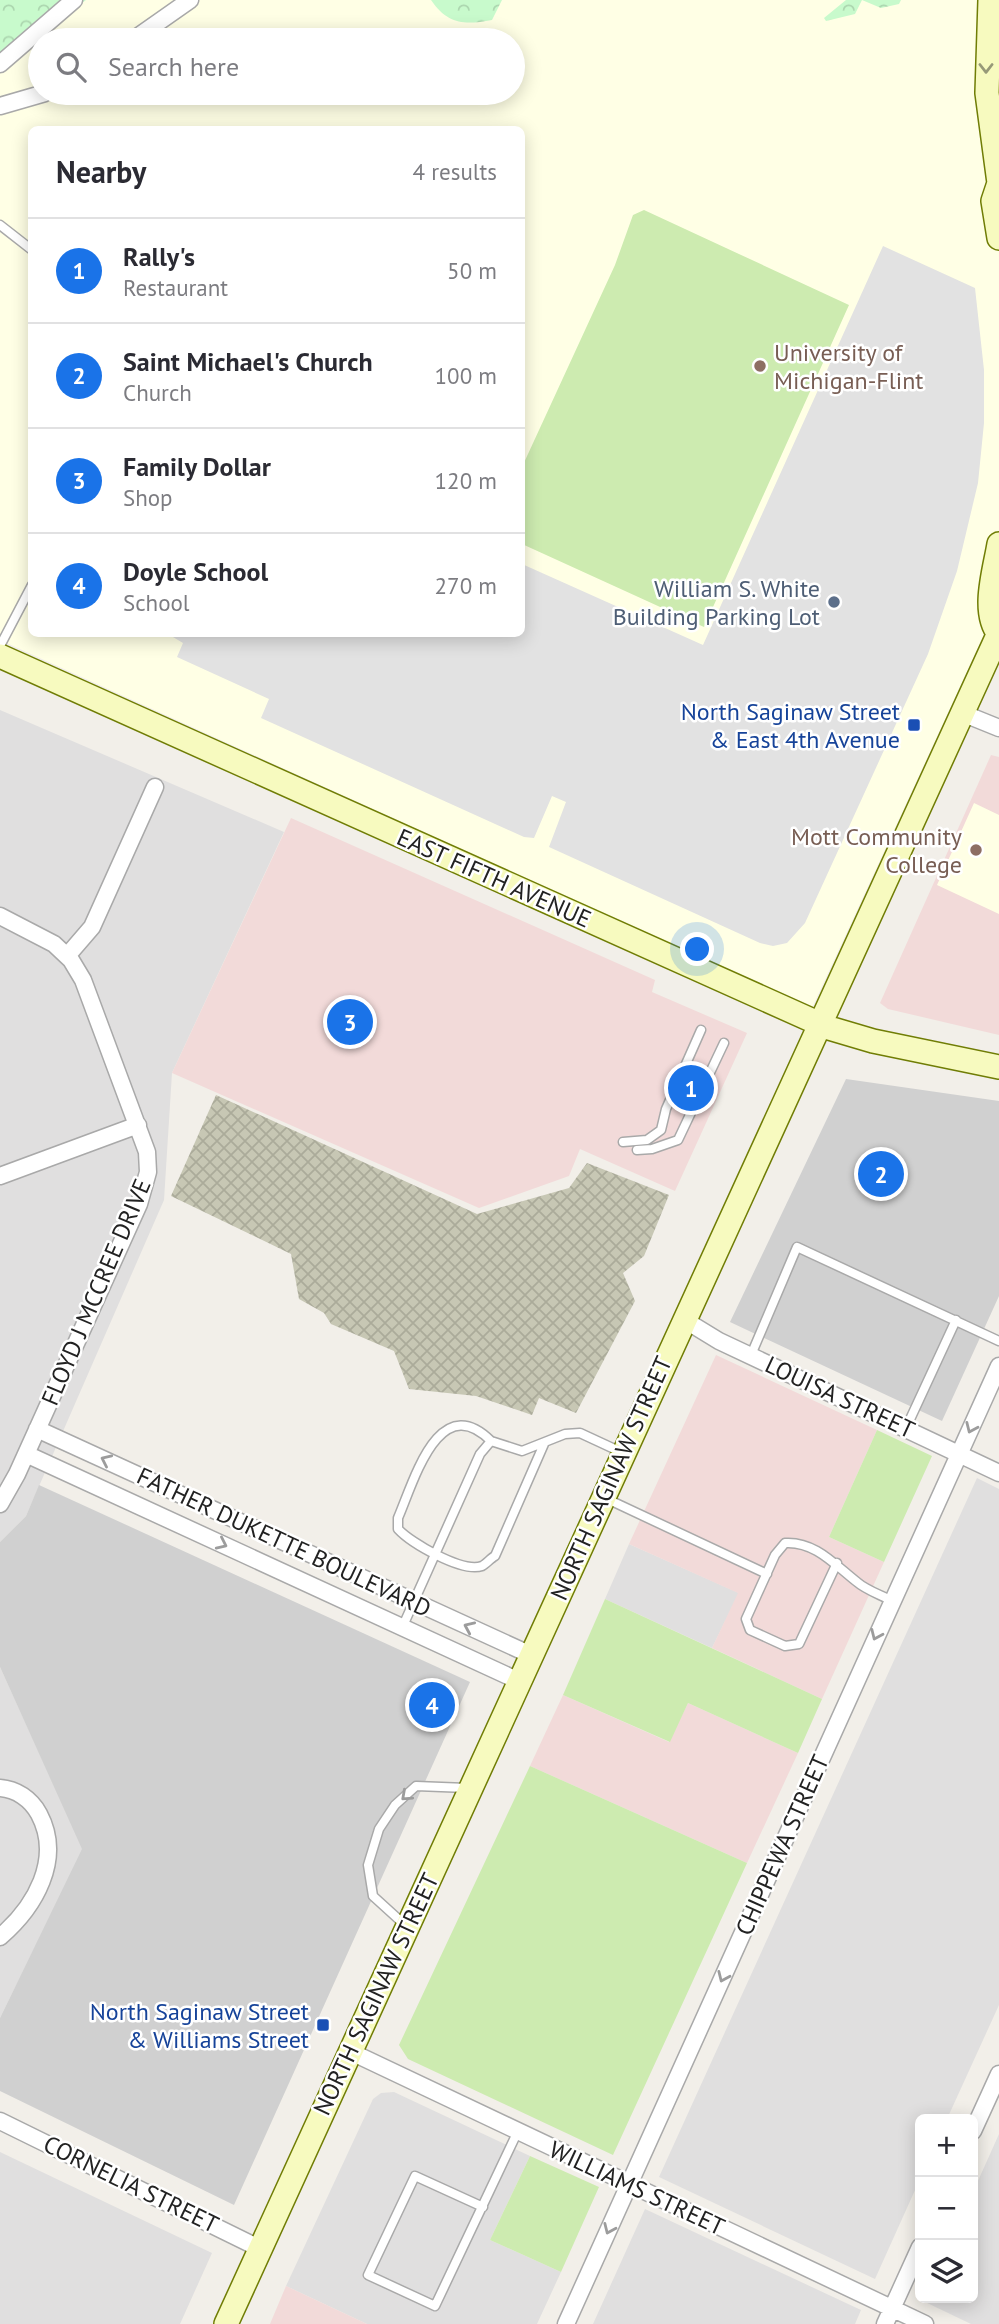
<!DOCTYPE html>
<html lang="en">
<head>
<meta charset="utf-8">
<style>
  body { margin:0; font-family:"PT Sans",sans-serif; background:#f7f7f7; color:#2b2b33 }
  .controls { position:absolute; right:21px; bottom:21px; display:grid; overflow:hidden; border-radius:10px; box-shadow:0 4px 18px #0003 }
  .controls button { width:63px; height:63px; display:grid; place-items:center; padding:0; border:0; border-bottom:2px solid #e1e1e2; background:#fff; color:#2b2b33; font:35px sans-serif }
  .you { position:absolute; left:698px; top:950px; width:24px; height:24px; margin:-18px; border:5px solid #fff; border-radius:50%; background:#1a73e8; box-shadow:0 0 0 10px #1a73e833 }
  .badge { display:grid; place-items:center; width:46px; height:46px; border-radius:50%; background:#1a73e8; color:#fff; font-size:23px; font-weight:700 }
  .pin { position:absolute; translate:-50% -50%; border:4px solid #fff; box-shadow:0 2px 7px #0006 }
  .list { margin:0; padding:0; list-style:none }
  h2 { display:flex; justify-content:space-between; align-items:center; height:91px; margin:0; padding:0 28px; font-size:30px }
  h2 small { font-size:23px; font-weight:400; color:#7c7c81 }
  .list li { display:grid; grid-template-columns:46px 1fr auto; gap:21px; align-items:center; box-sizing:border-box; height:105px; padding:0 28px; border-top:2px solid #e1e1e2 }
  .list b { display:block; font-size:26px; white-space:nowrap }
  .list p { margin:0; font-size:23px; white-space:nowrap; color:#7c7c81 }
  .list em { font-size:23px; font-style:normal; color:#7c7c81 }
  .icon { flex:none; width:38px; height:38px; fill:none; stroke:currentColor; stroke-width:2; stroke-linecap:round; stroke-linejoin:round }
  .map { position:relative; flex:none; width:999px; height:2324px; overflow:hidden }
  .search { position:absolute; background:#fff; box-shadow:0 4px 18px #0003; left:28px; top:28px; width:497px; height:77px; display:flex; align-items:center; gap:18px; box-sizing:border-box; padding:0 24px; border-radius:38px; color:#7c7c81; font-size:26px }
  .panel { position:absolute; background:#fff; box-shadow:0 4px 18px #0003; left:28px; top:126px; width:497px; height:511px; border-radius:10px }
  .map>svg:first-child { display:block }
</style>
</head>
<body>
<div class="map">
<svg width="999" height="2324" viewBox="0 0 999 2324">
  <defs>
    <pattern id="construction-cross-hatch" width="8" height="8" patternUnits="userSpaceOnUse" patternTransform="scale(1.75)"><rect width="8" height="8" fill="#c7c7b4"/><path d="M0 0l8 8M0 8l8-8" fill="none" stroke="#abab9a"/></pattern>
    <pattern id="park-crowns" width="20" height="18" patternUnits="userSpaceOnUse" patternTransform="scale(1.75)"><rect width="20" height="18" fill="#c8facc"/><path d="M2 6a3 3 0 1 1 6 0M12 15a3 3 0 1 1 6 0" fill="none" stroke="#acd6af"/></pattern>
  </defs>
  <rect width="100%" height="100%" fill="#f2efe9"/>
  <path fill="#e0dfdf" d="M0 710 284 832 172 1073 164 1200 26 1516 0 1542Z
    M977 1478 999 1489V2005L947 2119H920V2179L875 2279 659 2177Z
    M629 1544 739 1593 712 1648 605 1599Z
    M0 1667 83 1849 0 2018Z
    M394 2092 530 2156 490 2240 561 2272 537 2324H367L286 2286 373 2099 381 2093Z
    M999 2134V2324H971L923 2301 925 2298H973V2192Z
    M0 2152 212 2253 180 2324H0Z
    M645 2209 861 2310 855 2324H593Z"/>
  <path fill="#f2dad9" d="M991 755 999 757V1035L888 1009 880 1003Z
    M291 818 655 980 652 992 747 1033 675 1191 580 1149 569 1176 479 1208 172 1073Z
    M716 1355 877 1430 829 1537 884 1562 822 1699 712 1648 738 1593 629 1544Z
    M563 1695 669 1742 688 1703 798 1753 747 1863 530 1766Z
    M286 2286 367 2324H270Z"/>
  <path fill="#ffffe5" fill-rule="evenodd" d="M67 0H999V602L812 1008 0 640V57ZM40 40H513V93H40ZM32 130H522V634H32Z
    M974 803 999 815V914L937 885Z"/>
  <path fill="#d0d0d0" d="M846 1079 999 1101V1296L942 1421 730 1322Z
    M39 1485 470 1682 234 2205 0 2091V2018L82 1849 0 1667V1542L26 1516Z"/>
  <path fill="url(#construction-cross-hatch)" d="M216 1095 477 1214 569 1188 587 1163 669 1195 644 1256 623 1273 635 1301 576 1413 539 1398 532 1415 476 1396 409 1389 394 1351 331 1324 324 1313 299 1299 291 1254 171 1196Z"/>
  <path fill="#cdebb0" d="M644 210 849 305 704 627 522 544V467L615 265 633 215Z
    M877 1430 932 1456 884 1562 829 1537Z
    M605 1599 822 1699 798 1753 688 1703 670 1742 563 1695Z
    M530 1766 747 1863 613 2155 408 2059 399 2045Z
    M530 2156 599 2187 561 2272 490 2240Z"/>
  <path fill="url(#park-crowns)" d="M0 0H86L0 64Z
    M431 0H502L492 20C465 25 448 25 431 0Z
    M846 0H901L899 4 881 8 862 0 855 14 826 21 824 18Z"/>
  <path fill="#e2e2e2" d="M883 246 975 288 984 370V423L978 483 957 571 928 654 805 923 787 943 773 946 760 943 549 847 566 802 552 796 534 838 524 837 261 718 269 699 177 657 183 643 168 634H522V564L703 645Z"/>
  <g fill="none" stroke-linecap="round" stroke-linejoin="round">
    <g stroke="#a9a9a9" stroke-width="11">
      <path id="lane" d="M0 225 32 250
        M0 646 32 585
        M623 1142 647 1140 661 1130 666 1109 701 1030
        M637 1150 652 1149 678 1140 724 1043
        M751 1355 797 1247 999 1341
        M906 1428 956 1320
        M491 1441C439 1389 414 1481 398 1518V1529C411 1543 462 1573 482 1566 486 1564 491 1558 495 1556L544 1444
        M605 1498 767 1574
        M837 1563 799 1644 785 1646 750 1630 746 1619 775 1555 785 1543C815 1541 835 1565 857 1582 866 1590 881 1595 892 1601
        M402 1628 480 1454 491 1441 522 1451 565 1434 580 1433 621 1452
        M406 1926 373 1896 368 1865 379 1829 395 1805 416 1786 467 1788
        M483 2207 415 2176 368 2275 435 2306 517 2133"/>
    </g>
    <g stroke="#a9a9a9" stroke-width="19">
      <path id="street" d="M133 40 190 0
        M0 64 74 0
        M0 106 45 93
        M962 713 999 728
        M0 916 54 944 71 960 83 980 147 1152 148 1172 139 1204 17 1474 0 1504
        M67 956 92 927 155 787
        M0 1176 138 1125
        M683 1319 719 1341 999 1473
        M37 1429 531 1655
        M26 1454 519 1681
        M0 1788C16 1789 31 1799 39 1814 63 1859 35 1907 0 1937
        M349 2051 925 2324
        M0 2121 261 2249
        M973 2131 999 2074
        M566 2324 999 1366
        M885 2324 920 2247"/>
    </g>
    <g stroke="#707d05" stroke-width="26">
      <path id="secondary" d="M990 0 987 93 999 183 993 201 999 238
        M999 634C981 612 995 569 999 544
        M0 656 829 1028 873 1041 999 1067
        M226 2324 999 633"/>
    </g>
    <use href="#lane" stroke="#fff" stroke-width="8"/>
    <use href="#street" stroke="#fff" stroke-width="16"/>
    <use href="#secondary" stroke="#f7fabf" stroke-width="23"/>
  </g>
  <defs><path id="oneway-chevron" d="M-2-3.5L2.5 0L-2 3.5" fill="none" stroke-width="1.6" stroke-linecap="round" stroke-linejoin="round" transform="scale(1.75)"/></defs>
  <use stroke="#979978" href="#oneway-chevron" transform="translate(986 68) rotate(90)"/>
  <g stroke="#9c9c9c">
    <use href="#oneway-chevron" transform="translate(971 1428) rotate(114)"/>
    <use href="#oneway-chevron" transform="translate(106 1460) rotate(-155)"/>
    <use href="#oneway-chevron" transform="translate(222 1544) rotate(25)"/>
    <use href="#oneway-chevron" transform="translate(469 1627) rotate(-156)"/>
    <use href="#oneway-chevron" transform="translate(876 1635) rotate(114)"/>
    <use href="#oneway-chevron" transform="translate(406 1796) rotate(138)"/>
    <use href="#oneway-chevron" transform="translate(723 1977) rotate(114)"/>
    <use href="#oneway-chevron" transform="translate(609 2229) rotate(114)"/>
  </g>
  <g fill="#8d6e63" stroke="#fff" stroke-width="2.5">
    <circle cx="760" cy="366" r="7"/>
    <circle cx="976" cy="850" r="7"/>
  </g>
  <circle fill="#5c6f8a" stroke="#fff" stroke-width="2.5" cx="834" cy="602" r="7"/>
  <g fill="#1a4fb4" stroke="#fff" stroke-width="2.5">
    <rect x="907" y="718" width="14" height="14" rx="3.5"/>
    <rect x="316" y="2018" width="14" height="14" rx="3.5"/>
  </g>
  <g text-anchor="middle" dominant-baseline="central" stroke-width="5" stroke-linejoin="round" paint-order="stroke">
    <g font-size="24" fill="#785e54" stroke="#fff" text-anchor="start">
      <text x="774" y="352">University of<tspan x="774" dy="28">Michigan-Flint</tspan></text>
      <text x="962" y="836" text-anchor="end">Mott Community<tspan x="962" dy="28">College</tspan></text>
    </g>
    <g font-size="24" fill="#4e5e75" stroke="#fff" text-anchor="end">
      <text x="820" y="588">William S. White<tspan x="820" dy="28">Building Parking Lot</tspan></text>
    </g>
    <g font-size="24" fill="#164399" stroke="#fff" text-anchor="end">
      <text x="900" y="711">North Saginaw Street<tspan x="900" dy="28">&amp; East 4th Avenue</tspan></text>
      <text x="309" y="2011">North Saginaw Street<tspan x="309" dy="28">&amp; Williams Street</tspan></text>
    </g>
    <g font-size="24" fill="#222" stroke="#fff">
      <text transform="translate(494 878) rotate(24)">EAST FIFTH AVENUE</text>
      <text transform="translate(96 1292) rotate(-67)">FLOYD J MCCREE DRIVE</text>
      <text transform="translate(840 1397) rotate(25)">LOUISA STREET</text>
      <text transform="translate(611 1478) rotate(-66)">NORTH SAGINAW STREET</text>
      <text transform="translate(284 1542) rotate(25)">FATHER DUKETTE BOULEVARD</text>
      <text transform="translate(782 1845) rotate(-66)">CHIPPEWA STREET</text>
      <text transform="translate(376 1994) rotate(-65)">NORTH SAGINAW STREET</text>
      <text transform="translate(131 2184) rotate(26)">CORNELIA STREET</text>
      <text transform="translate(637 2188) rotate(25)">WILLIAMS STREET</text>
    </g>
  </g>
</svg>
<div class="controls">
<button>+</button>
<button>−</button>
<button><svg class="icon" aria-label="layers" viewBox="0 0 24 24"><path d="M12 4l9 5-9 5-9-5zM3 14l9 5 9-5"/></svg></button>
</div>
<div class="you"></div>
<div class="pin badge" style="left:691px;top:1088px">1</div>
<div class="pin badge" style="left:881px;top:1174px">2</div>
<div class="pin badge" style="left:350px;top:1022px">3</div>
<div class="pin badge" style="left:432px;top:1705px">4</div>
<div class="search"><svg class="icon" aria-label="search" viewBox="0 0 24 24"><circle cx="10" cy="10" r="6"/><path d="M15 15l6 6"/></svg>Search here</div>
<section class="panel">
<h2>Nearby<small>4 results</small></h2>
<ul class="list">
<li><span class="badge">1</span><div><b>Rally's</b><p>Restaurant</p></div><em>50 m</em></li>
<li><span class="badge">2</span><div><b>Saint Michael's Church</b><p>Church</p></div><em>100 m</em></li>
<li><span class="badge">3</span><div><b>Family Dollar</b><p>Shop</p></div><em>120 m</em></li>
<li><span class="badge">4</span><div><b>Doyle School</b><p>School</p></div><em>270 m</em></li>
</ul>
</section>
</div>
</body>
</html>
